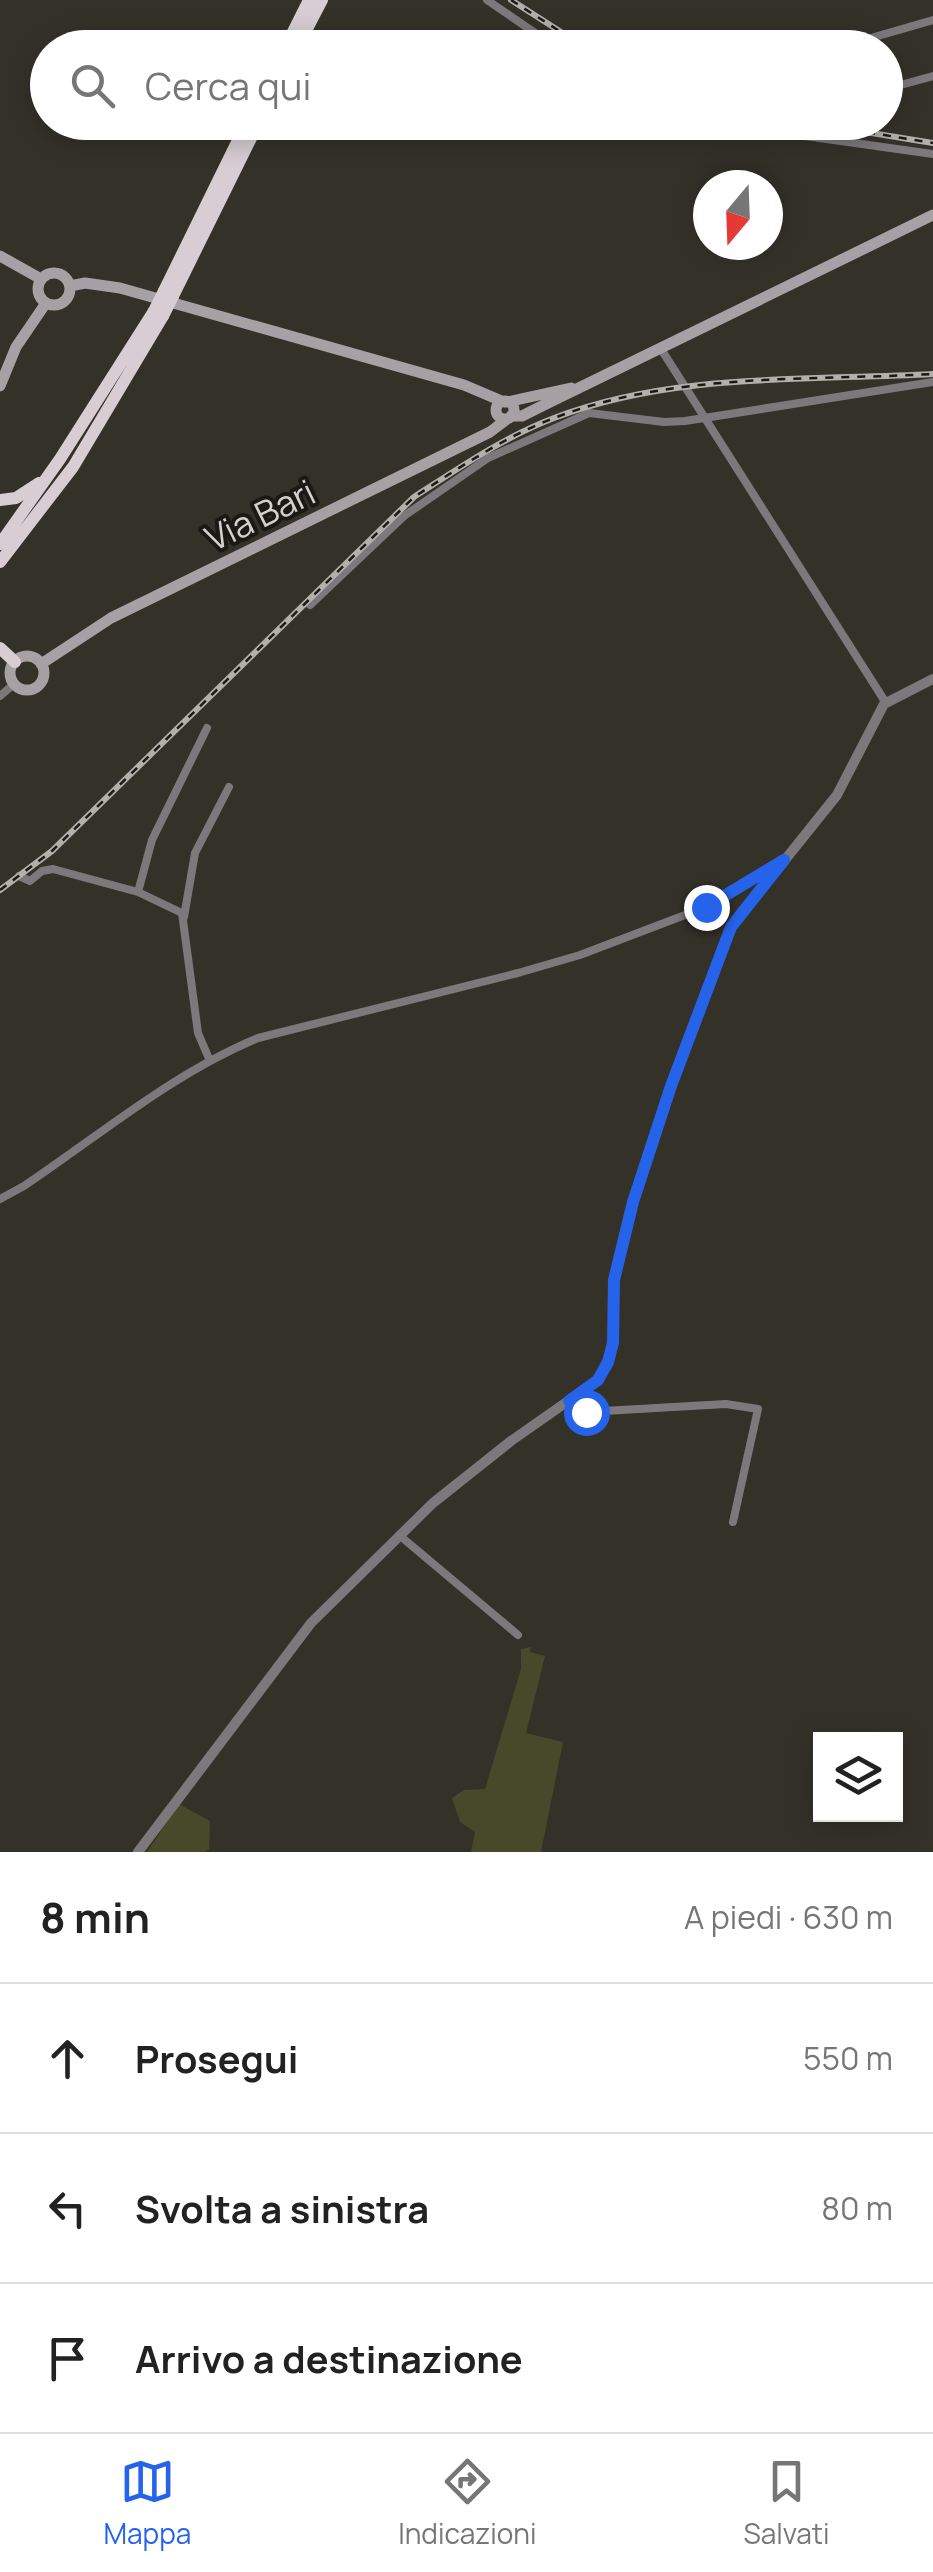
<!DOCTYPE html>
<html lang="it">
<head>
<meta charset="utf-8">
<style>
  body { margin:0; font-family:Manrope,sans-serif; background:#f2f2f2; color:#222 }
  .controls { position:absolute; right:30px; bottom:30px; display:grid; overflow:hidden; border-radius:0px; box-shadow:0 5px 25px #0003 }
  .controls button { width:90px; height:90px; display:grid; place-items:center; padding:0; border:0; border-bottom:2px solid #e0e0e0; background:#fff; color:#222; font:50px sans-serif }
  .compass { position:absolute; left:693px; top:170px; width:90px; height:90px; border-radius:50%; background:#fff; box-shadow:0 5px 25px #0003; rotate:199deg }
  .stop { position:absolute; width:30px; height:30px; margin:-22px; border:8px solid #2563eb; border-radius:50%; background:#fff }
  .stop.end { background:#2563eb; border-color:#fff; box-shadow:0 2px 10px #0008 }
  .list { margin:0; padding:0; list-style:none }
  h2 { display:flex; justify-content:space-between; align-items:center; height:130px; margin:0; padding:0 40px; font-size:42px }
  h2 small { font-size:32px; font-weight:400; color:#767676 }
  .list li { display:grid; grid-template-columns:65px 1fr auto; gap:30px; align-items:center; box-sizing:border-box; height:150px; padding:0 40px; border-top:2px solid #e0e0e0 }
  .list b { display:block; font-size:38px; white-space:nowrap }
  .list em { font-size:32px; font-style:normal; color:#767676 }
  .icon { flex:none; width:55px; height:55px; fill:none; stroke:currentColor; stroke-width:2; stroke-linecap:round; stroke-linejoin:round }
  .map { position:relative; flex:none; width:933px; height:1852px; overflow:hidden }
  .search { position:absolute; background:#fff; box-shadow:0 5px 25px #0003; left:30px; right:30px; top:30px; height:110px; display:flex; align-items:center; gap:25px; box-sizing:border-box; padding:0 35px; border-radius:55px; color:#767676; font-size:38px }
  .sheet { height:580px; background:#fff }
  nav { display:flex; justify-content:space-around; align-items:center; box-sizing:border-box; height:140px; border-top:2px solid #e0e0e0; background:#fff; font-size:28px; color:#767676 }
  nav a { display:grid; justify-items:center; gap:5px }
  nav .on { color:#2563eb }
  .map>svg:first-child { display:block }
</style>
</head>
<body>
<div class="map">
<svg width="933" height="1852" viewBox="0 0 933 1852">
  <rect width="100%" height="100%" fill="#343129"/>
  <path fill="#47492b" d="M531 1647 530 1652 545 1656 526 1733 563 1742 541 1852H471L475 1832 460 1822 452 1798 464 1790 485 1789 521 1669V1649Z
    M179 1804 210 1821 209 1849 205 1852H147Z"/>
  <g fill="none" stroke-linecap="round" stroke-linejoin="round">
    <path stroke="#7d787b" stroke-width="8" d="M487 0 557 48
      M794 45 857 42 933 20
      M886 89 933 76
      M735 122 762 130 933 154
      M661 349 886 703
      M310 605 404 516 488 458 589 413 664 422 685 421 933 382
      M0 696 14 684
      M19 876 30 881 42 871 53 869 138 892 182 913 198 1033 210 1061
      M138 892 152 840 207 728
      M184 917 195 853 229 787
      M0 1199 24 1186C100 1135 173 1073 258 1038L518 973 580 955 706 907 780 862
      M569 1401 586 1412 726 1404 758 1409 733 1522
      M399 1535 518 1635"/>
    <path stroke="#7d787b" stroke-width="10" d="M138 1852 311 1623 433 1503 511 1441 598 1380 608 1362 613 1343 614 1280 633 1202 671 1086 731 927 837 795 884 704 933 679"/>
    <path stroke="#a7a0a4" stroke-width="11" d="M0 256 41 279
      M38 289a16 16 0 1 1 32 0a16 16 0 1 1-32 0Z
      M70 286 85 283 120 288 464 385 504 402
      M0 386 16 347 46 303
      M496 410a9 9 0 1 1 18 0a9 9 0 1 1-18 0Z
      M507 402 571 388
      M511 416H522L548 403 933 215
      M10 673a17 17 0 1 1 34 0a17 17 0 1 1-34 0Z
      M41 664 111 618 490 432 507 419"/>
    <path stroke="#d7cdd2" stroke-width="12" d="M285 48 309 0
      M297 48 322 0
      M164 291 247 122
      M173 296 259 122
      M0 500 16 498 39 483
      M0 544 60 459 154 311
      M0 562 73 467 163 316
      M0 648 15 662"/>
    <g stroke="#b1b0aa" stroke-width="6">
      <path id="rail" d="M511 0 586 48
        M804 122 933 143
        M0 890 52 851 414 497C459 468 504 437 554 418 674 372 807 381 933 374"/>
    </g>
    <use href="#rail" stroke="#1a1916" stroke-width="2.5" stroke-dasharray="8" stroke-linecap="butt"/>
    <path stroke="#d7cdd2" stroke-width="12" d="M154 311 164 291
      M163 316 173 296"/>
  </g>
  <g fill="none" stroke-linecap="round" stroke-linejoin="round">
    <path stroke="#2563eb" stroke-width="12" d="M586 1412 569 1401 598 1380 608 1362 613 1343 614 1280 633 1202 671 1086 731 927 784 860 706 907"/>
  </g>
  <g text-anchor="middle" dominant-baseline="central" stroke-width="8" stroke-linejoin="round" paint-order="stroke">
    <g font-size="35" fill="#d2d1cc" stroke="#1a1916">
      <text transform="translate(260 515) rotate(-26)">Via Bari</text>
    </g>
  </g>
</svg>
<div class="controls">
<button><svg class="icon" aria-label="layers" viewBox="0 0 24 24"><path d="M12 4l9 5-9 5-9-5zM3 14l9 5 9-5"/></svg></button>
</div>
<svg class="compass" viewBox="-18 -18 36 36"><path d="M0-13l5 13h-10z" fill="#e53935"/><path d="M0 13l5-13h-10z" fill="#767676"/></svg>
<div class="stop" style="left:586px;top:1412px"></div>
<div class="stop end" style="left:706px;top:907px"></div>
<div class="search"><svg class="icon" aria-label="search" viewBox="0 0 24 24"><circle cx="10" cy="10" r="6"/><path d="M15 15l6 6"/></svg>Cerca qui</div>
</div>
<section class="sheet">
<h2>8 min<small>A piedi · 630 m</small></h2>
<ul class="list">
<li><svg class="icon" aria-label="ahead" viewBox="0 0 24 24"><path d="M12 20V5M6 11l6-6 6 6"/></svg><div><b>Prosegui</b></div><em>550 m</em></li>
<li><svg class="icon" aria-label="left" viewBox="0 0 24 24"><path d="M17 20v-9H6M10 6l-5 5 5 5"/></svg><div><b>Svolta a sinistra</b></div><em>80 m</em></li>
<li><svg class="icon" aria-label="arrive" viewBox="0 0 24 24"><path d="M6 21V4h12l-3 4 3 4H6"/></svg><div><b>Arrivo a destinazione</b></div></li>
</ul>
</section>
<nav>
<a class="on"><svg class="icon" aria-label="map" viewBox="0 0 24 24"><path d="M3 6l6-2 6 2 6-2v14l-6 2-6-2-6 2zM9 4v14M15 6v14"/></svg>Mappa</a>
<a><svg class="icon" aria-label="directions" viewBox="0 0 24 24"><path d="M12 3l9 9-9 9-9-9zM9 14v-3h6M13 9l2 2-2 2"/></svg>Indicazioni</a>
<a><svg class="icon" aria-label="saved" viewBox="0 0 24 24"><path d="M7 4h10v16l-5-4-5 4z"/></svg>Salvati</a>
</nav>
</body>
</html>
